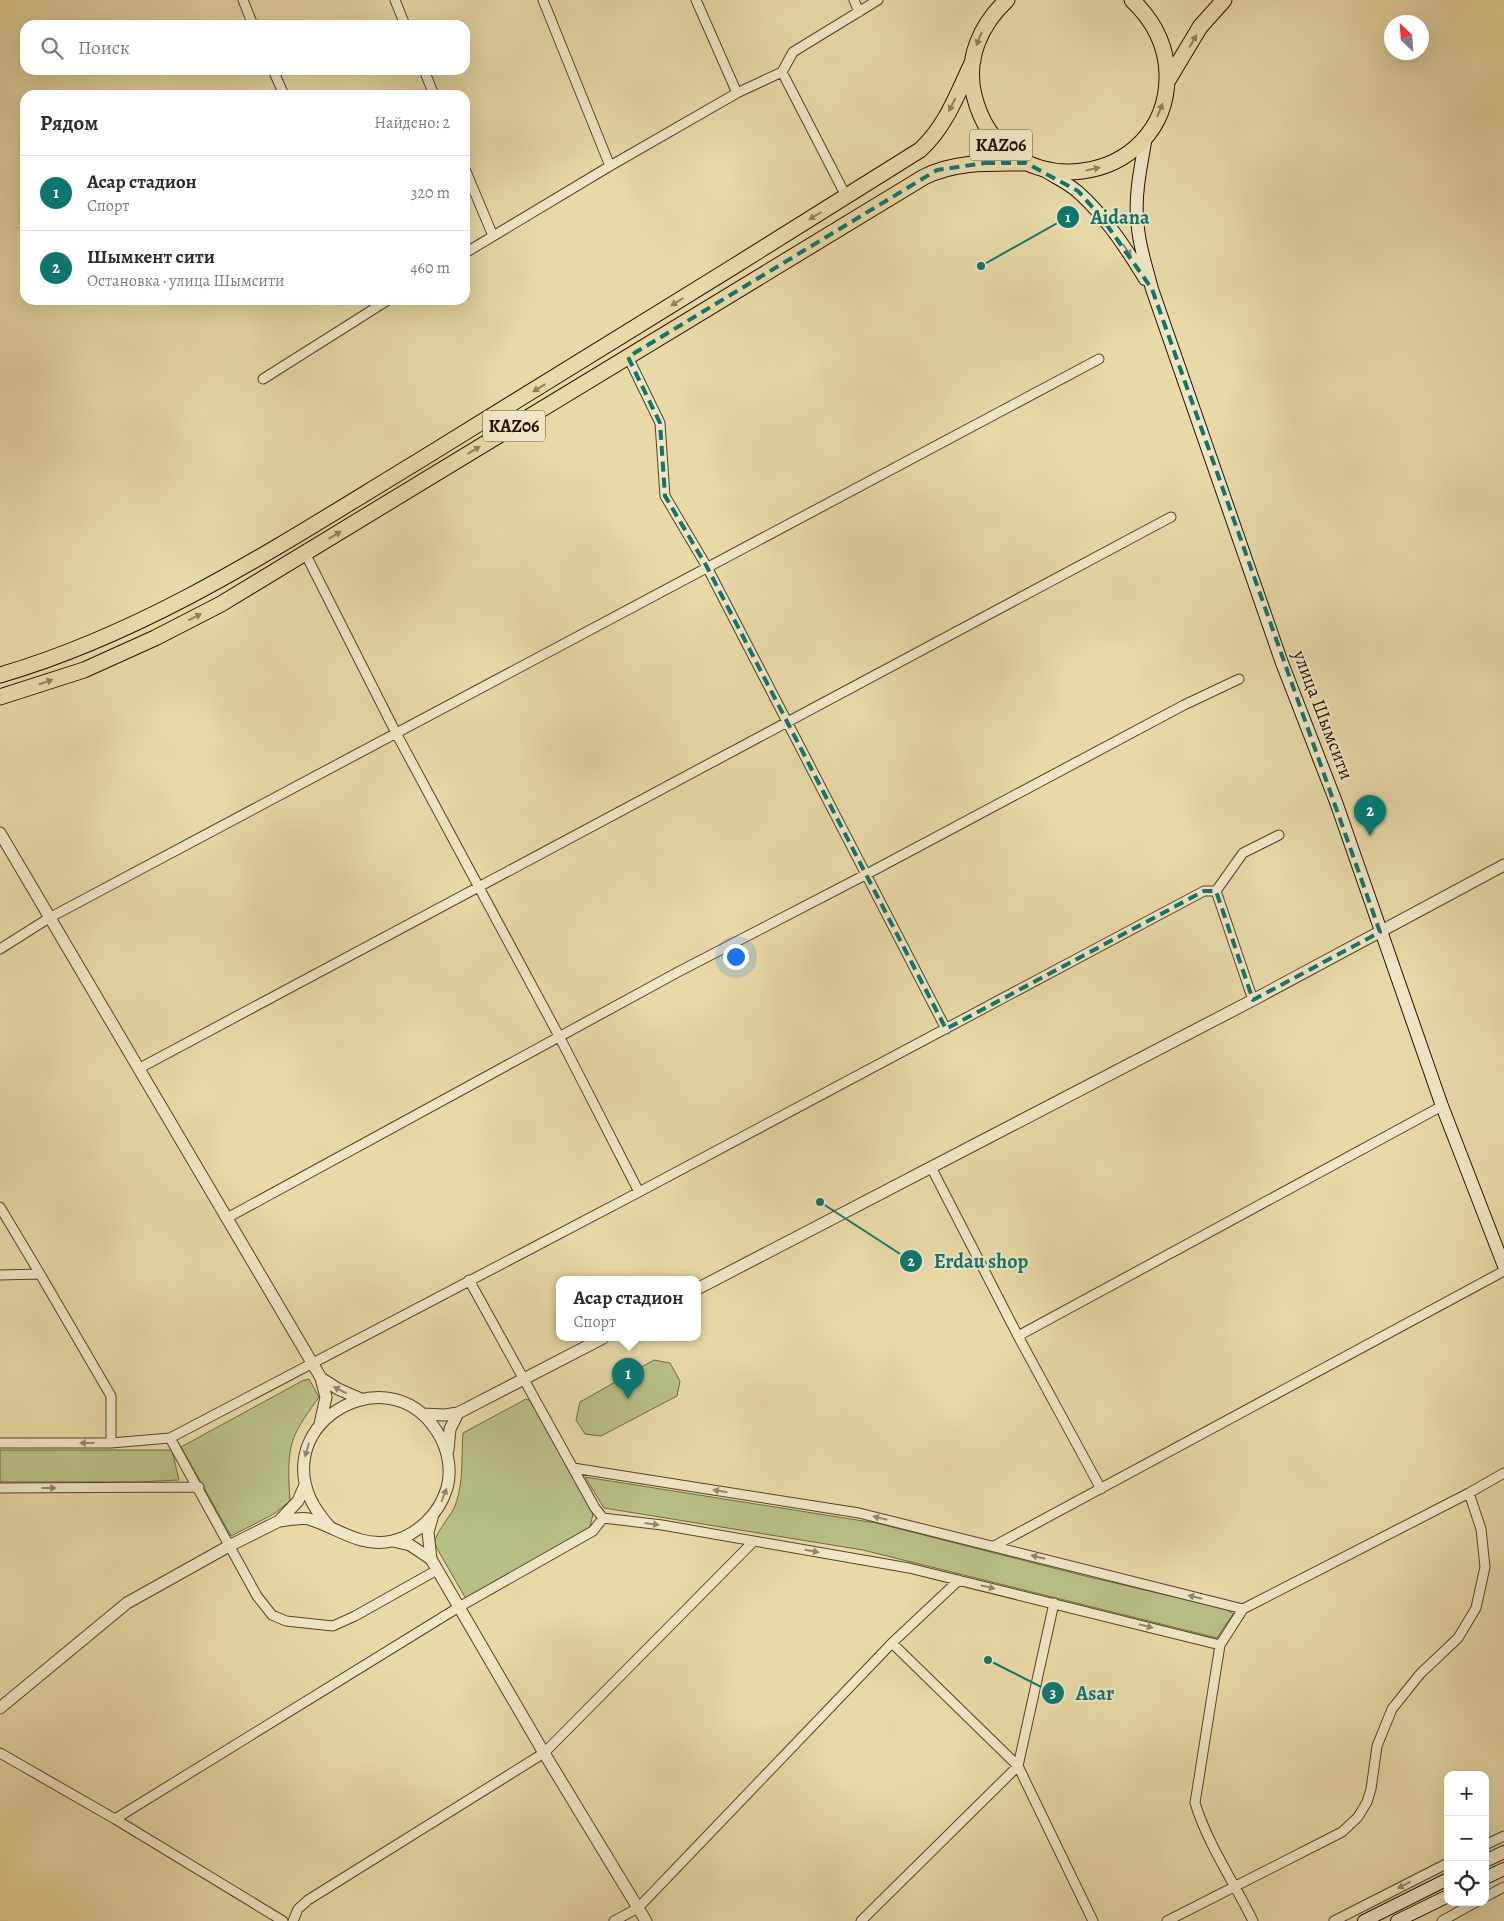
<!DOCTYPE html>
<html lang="ru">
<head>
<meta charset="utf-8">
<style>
  body { margin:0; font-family:Alegreya,serif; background:#f7f7f7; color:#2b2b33 }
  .controls { position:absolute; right:15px; bottom:15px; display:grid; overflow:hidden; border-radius:10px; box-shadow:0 5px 20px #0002 }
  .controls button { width:45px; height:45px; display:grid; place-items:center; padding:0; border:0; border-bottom:1px solid #e1e1e2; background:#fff; color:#2b2b33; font:25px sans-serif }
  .compass { position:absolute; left:1384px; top:15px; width:45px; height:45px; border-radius:50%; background:#fff; box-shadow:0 5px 20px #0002; rotate:335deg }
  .you { position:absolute; left:735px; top:956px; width:18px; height:18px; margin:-12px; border:4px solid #fff; border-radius:50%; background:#1a73e8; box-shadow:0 0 0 8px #1a73e833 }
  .badge { display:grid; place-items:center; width:32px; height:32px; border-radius:50%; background:#0f766e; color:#fff; font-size:16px; font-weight:700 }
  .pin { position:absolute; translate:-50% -41px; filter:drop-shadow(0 1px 2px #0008) }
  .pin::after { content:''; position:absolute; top:26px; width:18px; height:15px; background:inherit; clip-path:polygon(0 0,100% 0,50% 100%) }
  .popup { position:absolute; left:556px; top:1276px; width:145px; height:65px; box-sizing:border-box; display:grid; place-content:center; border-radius:10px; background:#fff; filter:drop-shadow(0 1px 4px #0005); font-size:16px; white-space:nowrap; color:#7c7c81 }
  .popup b { font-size:19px; color:#2b2b33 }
  .popup::after { content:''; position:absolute; left:50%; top:100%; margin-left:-10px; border:10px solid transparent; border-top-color:#fff }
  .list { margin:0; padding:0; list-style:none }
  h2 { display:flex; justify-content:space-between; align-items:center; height:65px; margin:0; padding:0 20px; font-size:21px }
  h2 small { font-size:16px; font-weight:400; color:#7c7c81 }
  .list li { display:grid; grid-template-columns:32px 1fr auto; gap:15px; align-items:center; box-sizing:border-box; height:75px; padding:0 20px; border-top:1px solid #e1e1e2 }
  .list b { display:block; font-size:19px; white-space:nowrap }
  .list p { margin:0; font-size:16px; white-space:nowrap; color:#7c7c81 }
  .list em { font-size:16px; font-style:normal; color:#7c7c81 }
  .icon { flex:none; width:28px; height:28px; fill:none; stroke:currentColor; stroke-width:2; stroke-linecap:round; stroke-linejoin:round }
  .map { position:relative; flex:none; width:1504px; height:1921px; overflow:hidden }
  .search { position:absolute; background:#fff; box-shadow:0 5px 20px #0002; left:20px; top:20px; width:450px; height:55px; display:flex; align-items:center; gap:12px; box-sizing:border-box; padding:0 18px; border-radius:15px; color:#7c7c81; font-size:19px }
  .panel { position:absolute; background:#fff; box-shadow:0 5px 20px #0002; left:20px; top:90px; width:450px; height:215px; border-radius:15px }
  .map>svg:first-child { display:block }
</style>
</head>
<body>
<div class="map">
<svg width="1504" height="1921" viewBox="0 0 1504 1921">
  <rect width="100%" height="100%" fill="#e8d9a6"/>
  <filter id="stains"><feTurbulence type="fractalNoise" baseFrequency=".004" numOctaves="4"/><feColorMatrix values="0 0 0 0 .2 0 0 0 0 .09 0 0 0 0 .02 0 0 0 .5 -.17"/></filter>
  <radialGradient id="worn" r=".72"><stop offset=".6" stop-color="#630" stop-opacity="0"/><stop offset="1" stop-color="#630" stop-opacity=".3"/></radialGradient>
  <path fill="#b8bf85" stroke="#6f6843" d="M654 1360 670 1363 680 1381 677 1396 601 1436 585 1434 576 1420 580 1402Z
    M309 1379 319 1397C310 1410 296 1428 292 1443 287 1460 289 1484 290 1501L274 1514 231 1536 181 1447 302 1381Z
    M526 1399 532 1401 593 1514 590 1527 466 1599 434 1543C439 1526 452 1516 456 1503 464 1480 461 1457 463 1433Z
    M0 1450H172L179 1480 137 1482H0Z
    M585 1477 876 1523 1085 1576 1226 1609 1233 1614 1217 1638 863 1550 604 1508Z"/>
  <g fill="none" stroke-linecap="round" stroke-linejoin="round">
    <g stroke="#56422a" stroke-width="11">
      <path id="minor" d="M243 0 253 25
        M395 0 405 25
        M543 0 610 166
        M696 0 737 93
        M854 0 859 12
        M273 70 284 95
        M424 70 434 95
        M782 72 846 196
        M465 169 493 236
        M465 253 610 166 737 93 782 72 793 52 878 0
        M628 357 660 423 665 496 707 567 946 1029
        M263 379 388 300
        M305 553 396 733 559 1036 639 1192
        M1216 891 1243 853 1279 835
        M0 949 49 918 1099 359
        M138 1069 1171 517
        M931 1167 1018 1336 1101 1489
        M0 1207 40 1274
        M227 1218 678 972 865 875 1184 705 1239 679
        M0 1275 40 1274 111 1396V1443
        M469 1280 595 1508 603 1518 662 1525 909 1568 1220 1645
        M1018 1336 1442 1106
        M170 1438 257 1596 272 1615 286 1621 333 1626 355 1616 437 1570
        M0 1443H111L170 1438 639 1192 1204 891H1216L1253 1000
        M573 1468 859 1513 1243 1609
        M0 1488 199 1487
        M994 1546 1504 1271
        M892 1643 1018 1766 1093 1921
        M0 1753 115 1819 283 1921
        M115 1819 459 1607 593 1531 603 1518
        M1485 1845 1504 1836
        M1485 1897 1504 1887
        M293 1921 298 1909 308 1900 544 1753 754 1541
        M614 1921 638 1908 892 1643 959 1580
        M861 1921 1018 1766 1054 1603
        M1167 1921 1342 1832 1358 1817 1367 1802 1371 1789 1377 1746 1392 1709 1420 1674 1458 1638 1476 1608 1485 1567 1481 1529 1469 1493
        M1253 1921C1234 1882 1208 1845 1195 1803L1220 1645 1243 1609 1469 1493 1504 1473
        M1334 1921 1448 1863
        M1442 1921 1476 1902"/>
    </g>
    <g stroke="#56422a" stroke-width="13">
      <path id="tertiary" d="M0 833 321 1378 326 1397 320 1424
        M697 1289 1253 1000 1504 865
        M321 1378 338 1389 361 1399
        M422 1414 445 1415 458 1413 603 1338
        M448 1450 450 1429 458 1413
        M432 1518 428 1532 431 1559 544 1753 646 1921
        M279 1521C288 1520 301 1517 309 1519 338 1528 360 1548 392 1541 418 1535 439 1514 447 1488 452 1470 448 1449 438 1433 384 1345 245 1438 331 1528
        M393 1541 410 1545 431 1559
        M0 1708 127 1603 229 1546 279 1521 298 1501 305 1485"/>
    </g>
    <g stroke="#261001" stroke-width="14">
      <path id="secondary" d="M1146 136C1142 162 1135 190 1137 217 1138 242 1146 266 1152 289L1282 663 1336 802 1442 1106 1504 1266
        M1042 169C1054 177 1068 183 1078 192 1105 216 1126 248 1145 279
        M1485 1861 1504 1852
        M1485 1878 1504 1869
        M1364 1921 1448 1879
        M1397 1921 1448 1896"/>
    </g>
    <g stroke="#261001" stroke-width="17">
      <path id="trunk" d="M1007 0C981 24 965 59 974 95 1002 212 1170 188 1167 73 1166 44 1153 20 1132 0
        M1167 82 1200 27 1224 0
        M0 675C151 631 283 543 417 462 585 359 753 255 920 150 946 127 958 92 973 61
        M0 697 84 670 155 638 221 604 924 177C956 161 991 163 1026 163"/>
    </g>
    <use href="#minor" stroke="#f0e6c5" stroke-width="9"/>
    <use href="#tertiary" stroke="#f0e6c5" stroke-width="11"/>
    <use href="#secondary" stroke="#f0e6c5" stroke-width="12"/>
    <use href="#trunk" stroke="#e8d9a6" stroke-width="15"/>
  </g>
  <defs><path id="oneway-solid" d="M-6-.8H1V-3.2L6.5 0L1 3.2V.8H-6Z" transform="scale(1.25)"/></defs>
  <g fill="#917f5c">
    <use href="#oneway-solid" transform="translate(979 39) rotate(112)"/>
    <use href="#oneway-solid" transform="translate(1193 41) rotate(-60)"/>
    <use href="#oneway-solid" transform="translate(952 105) rotate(117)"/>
    <use href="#oneway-solid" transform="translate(1160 110) rotate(-68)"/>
    <use href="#oneway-solid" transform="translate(1093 169) rotate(-12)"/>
    <use href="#oneway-solid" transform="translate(815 216) rotate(148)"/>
    <use href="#oneway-solid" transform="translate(677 302) rotate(148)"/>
    <use href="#oneway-solid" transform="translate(539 388) rotate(149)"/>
    <use href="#oneway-solid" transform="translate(474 450) rotate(-31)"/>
    <use href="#oneway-solid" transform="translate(335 535) rotate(-31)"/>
    <use href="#oneway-solid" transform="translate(195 617) rotate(-27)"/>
    <use href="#oneway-solid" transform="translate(46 682) rotate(-19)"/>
  </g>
  <g fill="#95866d">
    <use href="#oneway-solid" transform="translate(1127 250) rotate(55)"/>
    <use href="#oneway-solid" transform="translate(340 1390) rotate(-153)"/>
    <use href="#oneway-solid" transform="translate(87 1443) rotate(180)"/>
    <use href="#oneway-solid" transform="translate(307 1450) rotate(106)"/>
    <use href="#oneway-solid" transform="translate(49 1488)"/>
    <use href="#oneway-solid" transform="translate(720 1491) rotate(-171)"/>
    <use href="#oneway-solid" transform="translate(444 1495) rotate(-69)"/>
    <use href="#oneway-solid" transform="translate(880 1518) rotate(-166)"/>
    <use href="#oneway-solid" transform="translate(652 1524) rotate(7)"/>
    <use href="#oneway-solid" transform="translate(812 1551) rotate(10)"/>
    <use href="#oneway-solid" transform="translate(1038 1557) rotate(-166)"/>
    <use href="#oneway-solid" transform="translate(988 1587) rotate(14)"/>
    <use href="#oneway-solid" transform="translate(1195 1597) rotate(-166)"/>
    <use href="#oneway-solid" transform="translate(1146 1626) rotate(14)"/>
    <use href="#oneway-solid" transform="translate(1404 1885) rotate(153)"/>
  </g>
  <path fill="none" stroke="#0f766e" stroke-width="4" stroke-dasharray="10 6" stroke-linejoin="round" d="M985 163H1026L1078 191 1102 218 1152 289 1380 932 1253 1000 1216 891H1204L946 1029 707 567 665 496 660 423 628 357 937 170Z"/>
  <g text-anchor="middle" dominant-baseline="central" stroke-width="4" stroke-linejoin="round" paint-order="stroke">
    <g fill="#f0e6c5" stroke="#63503c" stroke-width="1">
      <rect x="970" y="129.5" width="62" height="31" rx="4"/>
      <rect x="483" y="410.5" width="62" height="31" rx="4"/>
    </g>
    <g font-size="18" font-weight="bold" fill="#261001">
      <text x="1001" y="145">KАZ06</text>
      <text x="514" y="426">KАZ06</text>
    </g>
    <g font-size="19" fill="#261001" stroke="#f0e6c5">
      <text transform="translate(1323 715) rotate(69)">улица Шымсити</text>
    </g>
  </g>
  <path fill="none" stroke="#0f766e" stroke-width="2" d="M981 266L1068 217M820 1202L911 1261M988 1660L1053 1693"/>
  <g fill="#0f766e" stroke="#f0e6c5" stroke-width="2">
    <circle cx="981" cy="266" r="5"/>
    <circle cx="820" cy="1202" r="5"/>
    <circle cx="988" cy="1660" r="5"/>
    <circle cx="1068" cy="217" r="12"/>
    <circle cx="911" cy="1261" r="12"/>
    <circle cx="1053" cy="1693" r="12"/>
  </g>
  <g font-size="15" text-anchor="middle" font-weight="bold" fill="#fff">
    <text x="1068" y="222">1</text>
    <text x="911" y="1266">2</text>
    <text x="1053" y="1698">3</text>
  </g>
  <g font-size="20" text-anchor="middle" font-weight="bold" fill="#0f766e" stroke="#f0e6c5" stroke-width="4" stroke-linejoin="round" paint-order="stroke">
    <text x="1120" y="224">Aidana</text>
    <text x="981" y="1268">Erdau shop</text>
    <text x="1095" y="1700">Asar</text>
  </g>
  <rect width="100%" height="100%" filter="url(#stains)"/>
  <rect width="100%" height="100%" fill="url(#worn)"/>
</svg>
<div class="controls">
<button>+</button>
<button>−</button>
<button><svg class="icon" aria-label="locate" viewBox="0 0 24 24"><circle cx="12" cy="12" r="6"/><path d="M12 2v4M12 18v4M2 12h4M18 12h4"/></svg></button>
</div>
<svg class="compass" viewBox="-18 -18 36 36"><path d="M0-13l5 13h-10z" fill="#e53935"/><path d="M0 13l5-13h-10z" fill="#7c7c81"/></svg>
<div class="you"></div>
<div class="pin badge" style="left:628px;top:1399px">1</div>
<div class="popup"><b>Асар стадион</b>Спорт</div>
<div class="pin badge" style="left:1370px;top:836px">2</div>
<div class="search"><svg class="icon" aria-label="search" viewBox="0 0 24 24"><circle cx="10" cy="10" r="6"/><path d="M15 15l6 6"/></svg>Поиск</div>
<section class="panel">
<h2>Рядом<small>Найдено: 2</small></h2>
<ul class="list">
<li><span class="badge">1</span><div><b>Асар стадион</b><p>Спорт</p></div><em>320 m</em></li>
<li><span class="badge">2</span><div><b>Шымкент сити</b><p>Остановка · улица Шымсити</p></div><em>460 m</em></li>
</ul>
</section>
</div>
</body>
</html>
